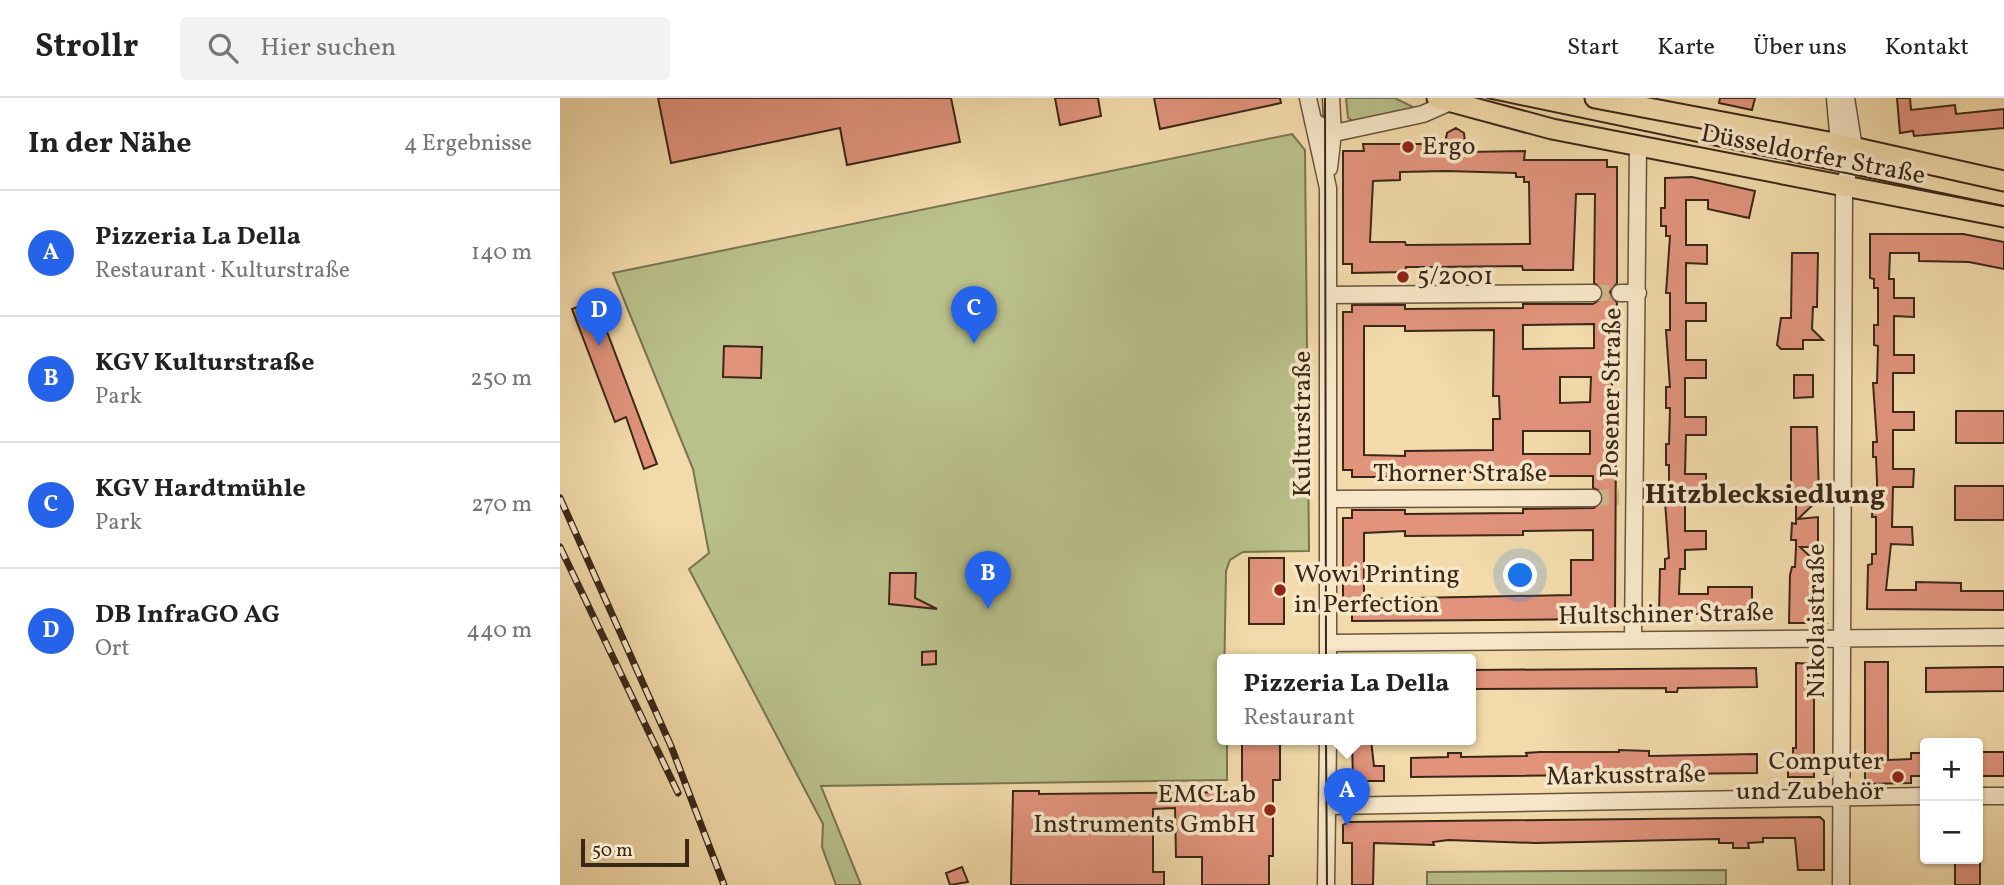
<!DOCTYPE html>
<html lang="de">
<head>
<meta charset="utf-8">
<style>
  body { margin:0; font-family:Vollkorn,serif; background:#f2f2f2; color:#222 }
  .controls { position:absolute; right:21px; bottom:21px; display:grid; overflow:hidden; border-radius:7px; box-shadow:0 2px 5px #0004 }
  .controls button { width:63px; height:63px; display:grid; place-items:center; padding:0; border:0; border-bottom:2px solid #e0e0e0; background:#fff; color:#222; font:35px sans-serif }
  .scale { position:absolute; left:21px; bottom:18px; width:108px; box-sizing:border-box; padding-left:7px; border:4px solid #3a2719; border-top:0; font-size:19px; line-height:24px; white-space:nowrap; color:#3a2719; -webkit-text-stroke:5px #f7e7c8; paint-order:stroke }
  .you { position:absolute; left:961px; top:478px; width:24px; height:24px; margin:-18px; border:5px solid #fff; border-radius:50%; background:#1a73e8; box-shadow:0 0 0 10px #1a73e833 }
  .badge { display:grid; place-items:center; width:46px; height:46px; border-radius:50%; background:#2563eb; color:#fff; font-size:23px; font-weight:700 }
  .pin { position:absolute; translate:-50% -58px; filter:drop-shadow(0 2px 4px #0008) }
  .pin::after { content:''; position:absolute; top:37px; width:24px; height:21px; background:inherit; clip-path:polygon(0 0,100% 0,50% 100%) }
  .popup { position:absolute; left:657px; top:556px; width:259px; height:91px; box-sizing:border-box; display:grid; place-content:center; border-radius:7px; background:#fff; filter:drop-shadow(0 2px 5px #0005); font-size:23px; white-space:nowrap; color:#767676 }
  .popup b { font-size:26px; color:#222 }
  .popup::after { content:''; position:absolute; left:50%; top:100%; margin-left:-14px; border:14px solid transparent; border-top-color:#fff }
  .list { margin:0; padding:0; list-style:none }
  h2 { display:flex; justify-content:space-between; align-items:center; height:91px; margin:0; padding:0 28px; font-size:30px }
  h2 small { font-size:23px; font-weight:400; color:#767676 }
  .list li { display:grid; grid-template-columns:46px 1fr auto; gap:21px; align-items:center; box-sizing:border-box; height:126px; padding:0 28px; border-top:2px solid #e0e0e0 }
  .list b { display:block; font-size:26px; white-space:nowrap }
  .list p { margin:0; font-size:23px; white-space:nowrap; color:#767676 }
  .list em { font-size:23px; font-style:normal; color:#767676 }
  .icon { flex:none; width:38px; height:38px; fill:none; stroke:currentColor; stroke-width:2; stroke-linecap:round; stroke-linejoin:round }
  .map { position:relative; flex:none; width:1444px; height:787px; overflow:hidden }
  header { display:flex; align-items:center; gap:42px; box-sizing:border-box; height:98px; padding:0 35px; background:#fff; border-bottom:2px solid #e0e0e0 }
  header strong { font-size:33px }
  nav { display:flex; gap:38px; margin-inline-start:auto; font-size:24px }
  .search { width:490px; height:63px; background:#f2f2f2; display:flex; align-items:center; gap:18px; box-sizing:border-box; padding:0 24px; border-radius:7px; color:#767676; font-size:26px }
  main { display:flex }
  aside { flex:1; background:#fff }
  .map>svg:first-child { display:block }
</style>
</head>
<body>
<header>
<strong>Strollr</strong>
<div class="search"><svg class="icon" aria-label="search" viewBox="0 0 24 24"><circle cx="10" cy="10" r="6"/><path d="M15 15l6 6"/></svg>Hier suchen</div>
<nav><a>Start</a><a>Karte</a><a>Über uns</a><a>Kontakt</a></nav>
</header>
<main>
<aside>
<h2>In der Nähe<small>4 Ergebnisse</small></h2>
<ul class="list">
<li><span class="badge">A</span><div><b>Pizzeria La Della</b><p>Restaurant · Kulturstraße</p></div><em>140 m</em></li>
<li><span class="badge">B</span><div><b>KGV Kulturstraße</b><p>Park</p></div><em>250 m</em></li>
<li><span class="badge">C</span><div><b>KGV Hardtmühle</b><p>Park</p></div><em>270 m</em></li>
<li><span class="badge">D</span><div><b>DB InfraGO AG</b><p>Ort</p></div><em>440 m</em></li>
</ul>
</aside>
<div class="map">
<svg width="1444" height="787" viewBox="0 0 1444 787">
  <rect width="100%" height="100%" fill="#f2daaa"/>
  <filter id="stains"><feTurbulence type="fractalNoise" baseFrequency=".00286" numOctaves="4"/><feColorMatrix values="0 0 0 0 .2 0 0 0 0 .09 0 0 0 0 .02 0 0 0 .5 -.17"/></filter>
  <radialGradient id="worn" r=".72"><stop offset=".6" stop-color="#630" stop-opacity="0"/><stop offset="1" stop-color="#630" stop-opacity=".3"/></radialGradient>
  <path fill="#b9c08a" stroke="#7a7452" stroke-width="2" d="M786 0H835L855 10 793 23 788 20Z
    M732 36 745 52 749 453 683 454 670 462 666 473 663 642H667V682L261 688 301 787H276L262 749 263 726 129 471 149 455 133 371 53 175Z
    M1166 772V787H867V774Z"/>
  <path fill="#e1937c" stroke="#3a2719" stroke-width="2" fill-rule="evenodd" d="M98 0H391L400 44 287 67 280 30 111 65Z
    M495 0H538L541 18 500 27Z
    M594 0H720L721 5 600 31Z
    M1160 0H1195L1192 12 1159 5Z
    M1337 0H1350L1351 12 1395 7 1396 16 1444 11V30L1354 38 1353 33 1340 35Z
    M896 30 904 35 906 54 965 53 964 62H1047V69H1057V185L1050 194 1057 205V254H1052V342H1056L1055 513H1046V521L792 523V515H783V420H792V412H845V416L963 415V411L1034 410 1043 401 1042 394 1033 390V378H963V374H934L846 375 845 379H792V372H783V214H792V207H845V211L963 210V206H1033L1042 200V190L1034 185 1035 96H1016L1013 172H963L962 168 874 169H846L845 174 792 175V166H783V53H804L803 46H885L887 35ZM886 73 956 75V79H964V84H969L970 146 846 147 845 144H810L813 83 840 82V74ZM1034 226V250L963 251V227ZM804 228H845V233L934 232 933 298H939L940 321H933V352L845 353V358L804 357ZM1000 279H1031L1030 304 1000 305ZM963 333H1030V356H963ZM1033 432V462H1011V497L804 501V435L845 433V438L963 437V433Z
    M1132 79 1195 93 1189 120 1148 111V102H1126V147H1147V166L1126 165V205H1146V223H1126V262H1146V280H1125V319H1146V337H1126L1125 376H1146V394H1125V433H1146V451L1125 452V471H1120L1119 496H1148V489H1192V516H1099L1100 471H1105V461L1109 460 1105 403H1109V367H1106V346H1109L1110 310H1106V289H1110L1106 232H1110V195H1106L1110 138H1106V128H1101V110H1105V80Z
    M1310 136H1403L1444 144V171L1409 164 1359 163V155H1330L1329 181H1334V200H1354V219L1334 218V257H1354V275H1333V314H1354V332H1333V371H1354L1353 389H1333L1332 429H1352L1353 447 1331 446 1326 492H1356V484L1401 485V493H1444V512L1307 511 1308 467 1312 466V456H1316V419H1312L1313 399H1317V383L1316 359H1313V344H1317L1313 285H1317L1318 248 1314 247V227H1318V190H1314V181L1310 180Z
    M1232 155H1258L1257 209H1253L1252 231 1263 242H1243V251H1221L1217 247 1221 220H1231Z
    M35 202 97 366 84 371 66 319 55 324 12 211Z
    M164 248 202 249 201 280 163 279Z
    M1234 277H1253V299L1234 300Z
    M1396 313H1444V345H1396Z
    M1231 329H1257L1259 401 1238 421 1258 419V449H1240L1256 464V516L1266 525H1229L1230 477 1232 469H1235L1236 449V442H1231L1232 425 1236 426V398L1232 399 1231 390Z
    M1395 388H1444V422H1395Z
    M689 460H724V526H689Z
    M330 475H356L355 500 377 511 329 506Z
    M376 553V566L362 567V554Z
    M1305 564H1328V662L1351 661V655H1365V678H1351V685L1305 686Z
    M1236 565 1254 566V679H1228V664H1233V650H1236Z
    M1433 569H1444V593L1366 594V570Z
    M1196 570 1197 589 1118 590 1117 594H1106V590L911 591V572Z
    M682 642H720V682H713V758H709V787H642V759H616L615 710 593 711V774H604V787H451L453 693H479V696L682 694Z
    M792 642H811L814 668H824V683H793Z
    M1059 652 1089 653V658L1197 656V675L851 679V660L888 659V655H901V659L967 658 966 655 980 654H1059Z
    M1418 654H1444V678H1418Z
    M1260 719 1264 723V772H1238L1235 740H1203V744L1188 745 1189 750H1173V745H1159V741L975 745 888 742 873 744 874 747 814 745 813 787H792V745H783V727L788 724Z
    M1395 762H1420V787H1395Z
    M402 769 408 784 390 787 386 775Z"/>
  <g fill="none" stroke-linecap="round" stroke-linejoin="round">
    <path stroke="#cdb68d" stroke-width="16" stroke-dasharray="16 8" stroke-linecap="butt" d="M1033 195H1060
      M1033 400 1059 399"/>
    <g stroke="#68543d" stroke-width="19">
      <path id="minor" d="M748 0 768 90V562
        M1275 0 1280 57
        M753 23 773 35 779 34 863 16 888 5
        M769 70 773 35 771 0
        M1060 195H1078
        M768 197 1033 195
        M768 401 1033 400
        M1073 542 1078 49
        M768 545 1444 539
        M1418 698H1444
        M768 708 1365 698
        M766 787 768 642
        M1281 787 1284 90 1294 50 1286 0"/>
    </g>
    <g stroke="#3a2719" stroke-width="23">
      <path id="major" d="M877 0 992 31 1444 119
        M1035 0 1279 46 1444 83"/>
    </g>
    <use href="#minor" stroke="#f7e7c8" stroke-width="16"/>
    <use href="#major" stroke="#f2daaa" stroke-width="19"/>
    <path stroke="#3a2719" stroke-width="2" d="M765 0 766 562
      M927 0 1444 108
      M766 642 767 787"/>
    <g stroke="#3a2719" stroke-width="7">
      <path id="rail" d="M0 400 111 648 164 787
        M0 449 118 695"/>
    </g>
    <use href="#rail" stroke="#f7e7c8" stroke-width="4.5" stroke-dasharray="13" stroke-linecap="butt"/>
  </g>
  <g fill="#8f2418" stroke="#f7e7c8" stroke-width="2.5">
    <circle cx="848" cy="49" r="7"/>
    <circle cx="843" cy="179" r="7"/>
    <circle cx="720" cy="492" r="7"/>
    <circle cx="1338" cy="679" r="7"/>
    <circle cx="710" cy="712" r="7"/>
  </g>
  <g text-anchor="middle" dominant-baseline="central" stroke-width="7" stroke-linejoin="round" paint-order="stroke">
    <g font-size="26" fill="#3a2719" stroke="#f7e7c8" text-anchor="start">
      <text x="862" y="49">Ergo</text>
      <text x="857" y="179">5/2001</text>
      <text x="734" y="477">Wowi Printing<tspan x="734" dy="30">in Perfection</tspan></text>
      <text x="1324" y="664" text-anchor="end">Computer<tspan x="1324" dy="30">und Zubehör</tspan></text>
      <text x="696" y="697" text-anchor="end">EMCLab<tspan x="696" dy="30">Instruments GmbH</tspan></text>
    </g>
    <g font-size="26" fill="#3a2719" stroke="#f7e7c8">
      <text transform="translate(1253 57) rotate(11)">Düsseldorfer Straße</text>
      <text transform="translate(1052 295) rotate(-89)">Posener Straße</text>
      <text transform="translate(743 326) rotate(-90)">Kulturstraße</text>
      <text x="900" y="376">Thorner Straße</text>
      <text transform="translate(1106 517) rotate(-1)">Hultschiner Straße</text>
      <text transform="translate(1257 523) rotate(-90)">Nikolaistraße</text>
      <text transform="translate(1066 678) rotate(-1)">Markusstraße</text>
    </g>
    <g font-size="28" font-weight="bold" fill="#3a2719" stroke="#f7e7c8">
      <text x="1205" y="397">Hitzblecksiedlung</text>
    </g>
  </g>
  <rect width="100%" height="100%" filter="url(#stains)"/>
  <rect width="100%" height="100%" fill="url(#worn)"/>
</svg>
<div class="controls">
<button>+</button>
<button>−</button>
</div>
<div class="scale">50 m</div>
<div class="you"></div>
<div class="pin badge" style="left:787px;top:728px">A</div>
<div class="popup"><b>Pizzeria La Della</b>Restaurant</div>
<div class="pin badge" style="left:428px;top:511px">B</div>
<div class="pin badge" style="left:414px;top:246px">C</div>
<div class="pin badge" style="left:39px;top:248px">D</div>
</div>
</main>
</body>
</html>
